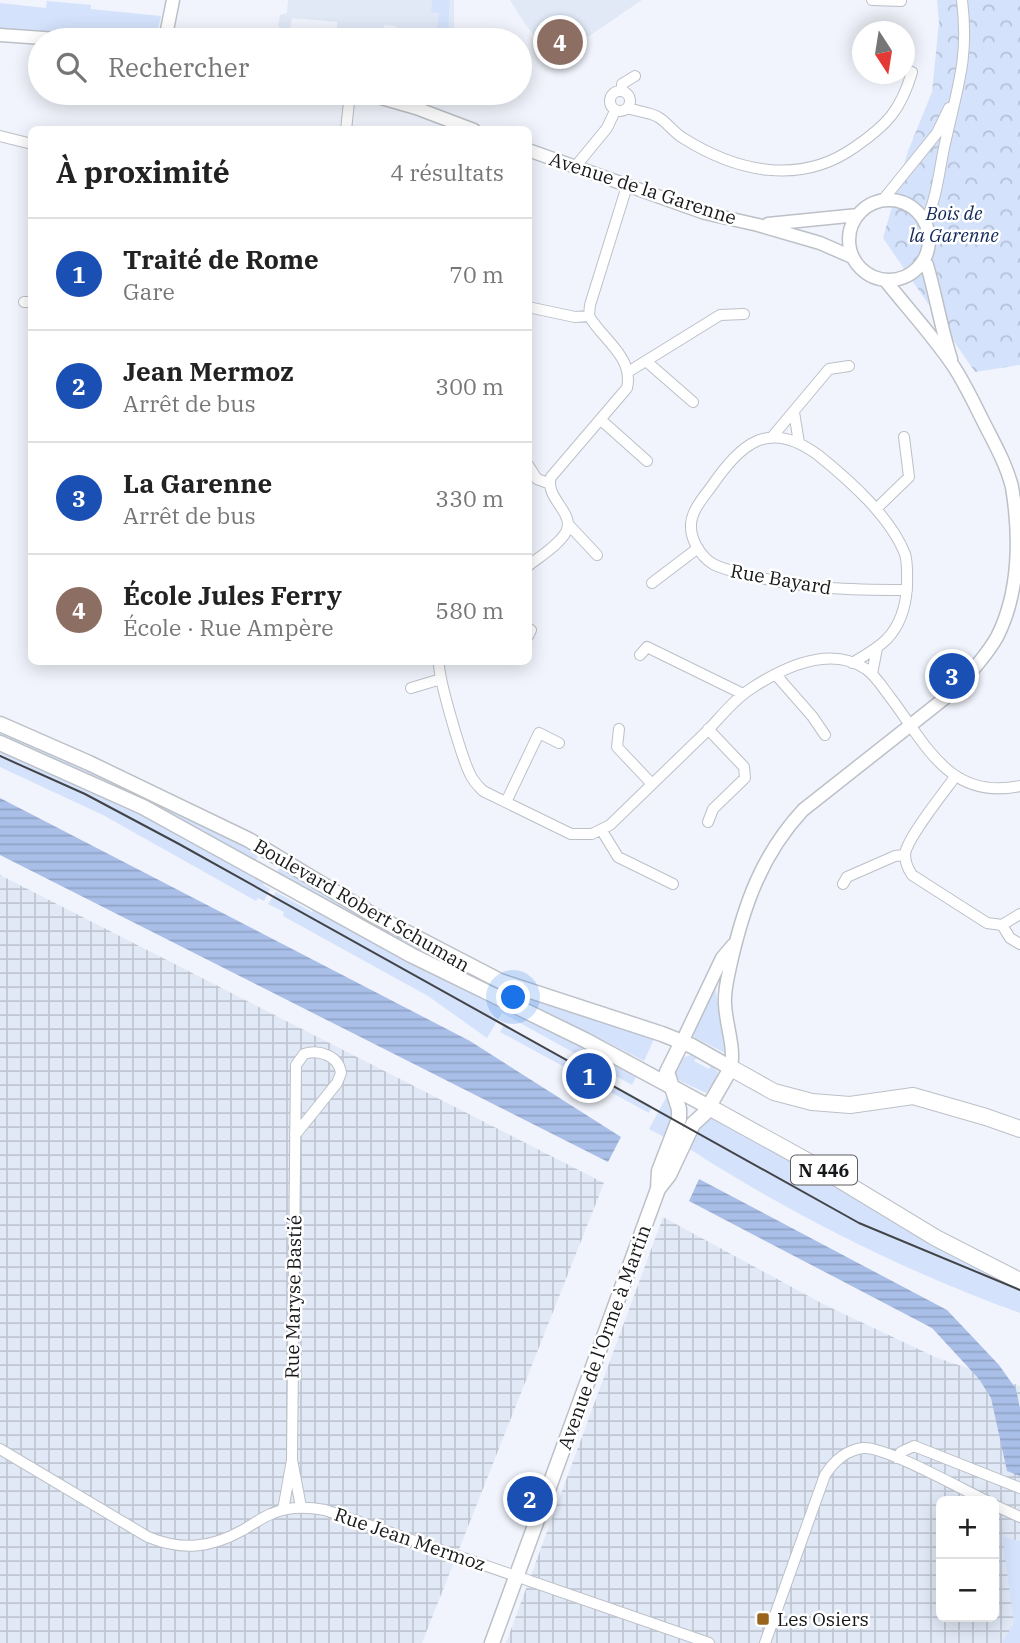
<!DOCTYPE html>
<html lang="fr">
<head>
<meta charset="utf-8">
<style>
  body { margin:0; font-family:"IBM Plex Serif",serif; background:#f2f2f2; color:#222 }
  .controls { position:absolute; right:21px; bottom:21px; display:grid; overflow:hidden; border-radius:10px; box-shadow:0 4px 18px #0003 }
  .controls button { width:63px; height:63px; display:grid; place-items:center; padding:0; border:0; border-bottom:2px solid #e0e0e0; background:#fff; color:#222; font:35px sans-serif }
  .compass { position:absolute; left:852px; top:21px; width:63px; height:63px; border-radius:50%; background:#fff; box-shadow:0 4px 18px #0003; rotate:168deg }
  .you { position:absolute; left:514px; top:998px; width:24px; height:24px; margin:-18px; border:5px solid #fff; border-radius:50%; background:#1a73e8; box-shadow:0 0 0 10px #1a73e833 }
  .badge { display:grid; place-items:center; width:46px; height:46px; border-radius:50%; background:#d93025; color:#fff; font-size:23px; font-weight:700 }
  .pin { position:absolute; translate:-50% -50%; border:4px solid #fff; box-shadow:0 2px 7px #0006 }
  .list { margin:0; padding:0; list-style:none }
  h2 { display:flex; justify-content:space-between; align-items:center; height:91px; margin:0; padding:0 28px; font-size:30px }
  h2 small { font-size:23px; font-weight:400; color:#767676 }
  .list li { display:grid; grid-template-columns:46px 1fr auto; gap:21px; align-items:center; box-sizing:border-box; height:112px; padding:0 28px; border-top:2px solid #e0e0e0 }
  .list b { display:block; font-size:26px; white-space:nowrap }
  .list p { margin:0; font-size:23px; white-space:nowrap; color:#767676 }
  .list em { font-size:23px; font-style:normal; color:#767676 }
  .icon { flex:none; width:38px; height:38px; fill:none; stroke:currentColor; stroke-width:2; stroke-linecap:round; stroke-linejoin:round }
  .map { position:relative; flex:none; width:1020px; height:1643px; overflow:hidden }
  .search { position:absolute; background:#fff; box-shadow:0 4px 18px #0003; left:28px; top:28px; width:504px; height:77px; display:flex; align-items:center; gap:18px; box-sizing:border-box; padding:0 24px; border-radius:38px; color:#767676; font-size:26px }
  .panel { position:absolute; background:#fff; box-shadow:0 4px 18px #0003; left:28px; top:126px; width:504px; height:539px; border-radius:10px }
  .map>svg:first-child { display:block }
</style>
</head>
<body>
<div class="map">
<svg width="1020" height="1643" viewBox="0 0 1020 1643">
  <defs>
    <pattern id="industrial-grid" width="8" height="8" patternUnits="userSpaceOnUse" patternTransform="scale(1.75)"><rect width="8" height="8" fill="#e1e9f7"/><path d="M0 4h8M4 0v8" fill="none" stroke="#c0c7d3"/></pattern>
    <pattern id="forest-crowns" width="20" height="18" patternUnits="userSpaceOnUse" patternTransform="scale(1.75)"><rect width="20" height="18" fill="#d4e2fb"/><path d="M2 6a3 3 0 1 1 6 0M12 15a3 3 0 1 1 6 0" fill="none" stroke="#b5c1d7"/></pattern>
    <pattern id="water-rules" width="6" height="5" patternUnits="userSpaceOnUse" patternTransform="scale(1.75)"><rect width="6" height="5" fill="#a9bfe8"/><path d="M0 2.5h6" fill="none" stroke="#91a3c6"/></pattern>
  </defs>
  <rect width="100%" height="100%" fill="#f1f4fc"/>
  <path fill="#e1e9f7" d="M288 0H454V32L439 37 396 32V26L384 25 382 40H363V31L337 29V22L292 18 290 29 278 27 280 15 287 13Z
    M510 0H642L554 60 525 24Z"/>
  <path fill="url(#industrial-grid)" fill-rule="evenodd" d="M0 875 604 1183 422 1643H0Z
    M663 1217 823 1304 935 1357 1020 1386V1643H506ZM941 1501H994V1617H941Z"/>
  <path fill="#d4e2fb" d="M432 0H450L448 27 437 29 439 13 431 12Z
    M47 1 91 5V9L161 16 157 33 144 40 0 28V3L46 8Z
    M0 730 150 798 257 851 258 855 256 860H252L0 737Z
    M0 749 145 814 265 880 263 885 270 889 264 901 258 898 256 901 103 815 0 767Z
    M281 865 371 920 465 970 655 1037 644 1061 595 1036 456 972 276 874Z
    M276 892 312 912 314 908 578 1043 636 1077 632 1085 502 1013 487 1038 428 996 283 916 284 912 268 904Z
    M715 987 727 1054 692 1036Z
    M504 1025 652 1106 649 1113 500 1032Z
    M690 1055 696 1058 694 1061 709 1069 711 1066 718 1072 717 1078 706 1093 676 1079 675 1074 682 1058Z
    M668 1094 674 1117 666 1138 649 1129Z
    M708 1119H715L942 1245 1020 1283V1313C904 1271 792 1215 688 1148L699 1125Z
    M1002 1536 1020 1541V1643H1002L1014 1623Z"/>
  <path fill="url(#forest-crowns)" d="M937 0H1020V365L975 372 883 238 908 151 932 92 939 22Z"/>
  <path fill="url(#water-rules)" d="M0 798 470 1041 621 1137 608 1162 0 855Z
    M699 1179 947 1310 999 1365 1016 1389 1020 1409V1476L1007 1471 991 1398 979 1379 932 1328 689 1201Z"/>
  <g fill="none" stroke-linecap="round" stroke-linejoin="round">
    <g stroke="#bcc0c7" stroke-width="12">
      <path id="minor" d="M872 0 901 1
        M610 101a10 10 0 1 1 20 0a10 10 0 1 1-20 0Z
        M622 91V84L635 76
        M627 108C636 111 650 112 658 117 667 122 674 133 683 138 737 172 800 186 855 147 887 125 901 110 912 72
        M346 130 350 93
        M0 136 32 144
        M575 167 607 128 615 111
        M882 201 937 133 949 108
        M925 223C938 196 939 168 946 139 958 85 969 57 962 0
        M24 302H32
        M528 307 575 317 589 316
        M646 361 693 402
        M628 372 720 315 744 314
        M794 412 799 443
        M601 420 647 461
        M772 437 829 369 849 366
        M528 465 537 479 548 483
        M876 509 909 477 904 437
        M568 524 597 555
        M528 566C539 557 559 545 566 532 576 513 544 498 551 477L627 388C634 357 603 340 589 316L590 305 627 186
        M652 583 698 548
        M528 629 531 630 528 636
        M640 655 647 647 743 694
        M439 662C438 678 462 758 470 774 473 781 478 786 483 791L571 834H592L610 825C642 794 674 763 706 732 720 718 734 699 752 688 784 667 830 645 866 669 876 676 883 688 890 697 926 744 949 801 1020 786
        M852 663C864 656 877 649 887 639 901 624 906 606 907 586 907 576 908 564 905 554 890 516 849 480 818 455 768 418 741 444 711 487 703 498 692 510 691 524 690 539 700 556 713 564 724 570 737 572 749 575 801 589 853 590 907 590
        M872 674 877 648
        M776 675 812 716 825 735
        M411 688 441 679
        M619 729 617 747 652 784
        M955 777C944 792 907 838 905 854 905 862 908 869 912 875L987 923 1002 925 1020 914
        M506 802 539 733 559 743
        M708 822 713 809 745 778 744 767 708 729
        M602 831 618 857 673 884
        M843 884 847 877 895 856 905 855
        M1002 925 1010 938 1020 944
        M0 1449 148 1537C182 1551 211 1548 243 1530 252 1525 261 1518 271 1514 288 1506 308 1507 325 1510L709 1643
        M897 1458 901 1452 914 1446 1020 1488
        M292 1460 296 1065 304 1054C319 1049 339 1056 341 1073L337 1083 295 1135
        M994 1505 1020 1517
        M283 1510 292 1460 301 1507
        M765 1643 825 1475C834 1461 846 1450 863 1448 885 1446 963 1490 987 1501"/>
    </g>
    <g stroke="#bcc0c7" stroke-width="15">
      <path id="tertiary" d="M0 35 72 40
        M165 40 173 0
        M364 93 416 108 474 130
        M528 150 705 213 758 225 820 243 852 257
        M849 240a40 40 0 1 1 80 0a40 40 0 1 1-80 0Z
        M768 224 858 215
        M922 262 927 265C936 296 941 328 951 359
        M682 1042 722 958 733 945
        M731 1068C735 1046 726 1026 725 1004 724 989 728 977 731 962 744 905 762 854 803 810L950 694C967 677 985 658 997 637 1020 592 1020 535 1012 487 1006 463 993 441 982 419 973 401 965 384 954 367 934 337 908 309 885 280"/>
    </g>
    <g stroke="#bcc0c7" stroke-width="17">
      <path id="secondary" d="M0 724 89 763 249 840 373 915 500 981 662 1034 692 1046 731 1068 705 1113 693 1124 669 1175 658 1189
        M0 743 143 807 411 955 585 1040 709 1107
        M492 1643 658 1189 659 1171 679 1119V1109L667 1072 682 1042"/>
    </g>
    <g stroke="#bcc0c7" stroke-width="18">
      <path id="trunk" d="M731 1068 774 1092 812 1102 850 1105 913 1096 986 1117 1020 1129
        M709 1107 827 1172 936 1238 1020 1281"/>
    </g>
    <use href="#minor" stroke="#fff" stroke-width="10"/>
    <use href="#tertiary" stroke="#fff" stroke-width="12"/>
    <use href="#secondary" stroke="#fff" stroke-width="14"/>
    <use href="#trunk" stroke="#fff" stroke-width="16"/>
    <path stroke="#424447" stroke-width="2" d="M0 756 85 794 179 844 859 1223 1020 1290"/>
  </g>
  <rect fill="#99641b" stroke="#fff" stroke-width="2.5" x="756" y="1612" width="14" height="14" rx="3.5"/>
  <g text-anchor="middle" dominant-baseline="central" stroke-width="5" stroke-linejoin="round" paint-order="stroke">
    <rect fill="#fff" stroke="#5d5d5f" stroke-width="2" x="791" y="1155.5" width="66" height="29" rx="5"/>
    <g font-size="18" font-weight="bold" fill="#17181a">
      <text x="824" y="1170">N 446</text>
    </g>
    <g font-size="19" fill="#17181a" stroke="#fff">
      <text transform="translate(643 188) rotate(18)">Avenue de la Garenne</text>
      <text transform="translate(781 579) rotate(10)">Rue Bayard</text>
      <text transform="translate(362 905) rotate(30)">Boulevard Robert Schuman</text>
      <text transform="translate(293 1297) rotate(-89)">Rue Maryse Bastié</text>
      <text transform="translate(604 1337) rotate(-70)">Avenue de l'Orme à Martin</text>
      <text transform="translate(410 1539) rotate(19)">Rue Jean Mermoz</text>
    </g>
    <g font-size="19" font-style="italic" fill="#102859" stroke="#fff">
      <text x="954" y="213">Bois de<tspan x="954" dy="22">la Garenne</tspan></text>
    </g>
    <g font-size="19" fill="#17181a" stroke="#fff" text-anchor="start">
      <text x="777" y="1619">Les Osiers</text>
    </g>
  </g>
</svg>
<div class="controls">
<button>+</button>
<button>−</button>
</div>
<svg class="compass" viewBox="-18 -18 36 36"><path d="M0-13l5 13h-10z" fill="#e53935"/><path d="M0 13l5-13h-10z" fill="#767676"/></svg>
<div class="you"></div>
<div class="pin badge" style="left:589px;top:1076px;background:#1a4fb4">1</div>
<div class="pin badge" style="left:530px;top:1499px;background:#1a4fb4">2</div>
<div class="pin badge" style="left:952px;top:676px;background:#1a4fb4">3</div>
<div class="pin badge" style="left:560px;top:42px;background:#8d6e63">4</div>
<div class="search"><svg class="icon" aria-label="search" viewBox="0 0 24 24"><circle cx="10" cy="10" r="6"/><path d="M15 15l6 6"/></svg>Rechercher</div>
<section class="panel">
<h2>À proximité<small>4 résultats</small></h2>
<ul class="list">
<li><span class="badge" style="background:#1a4fb4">1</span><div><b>Traité de Rome</b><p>Gare</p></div><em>70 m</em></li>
<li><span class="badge" style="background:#1a4fb4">2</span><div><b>Jean Mermoz</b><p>Arrêt de bus</p></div><em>300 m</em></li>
<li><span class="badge" style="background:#1a4fb4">3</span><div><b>La Garenne</b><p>Arrêt de bus</p></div><em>330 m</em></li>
<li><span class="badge" style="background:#8d6e63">4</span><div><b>École Jules Ferry</b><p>École · Rue Ampère</p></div><em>580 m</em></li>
</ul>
</section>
</div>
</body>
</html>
